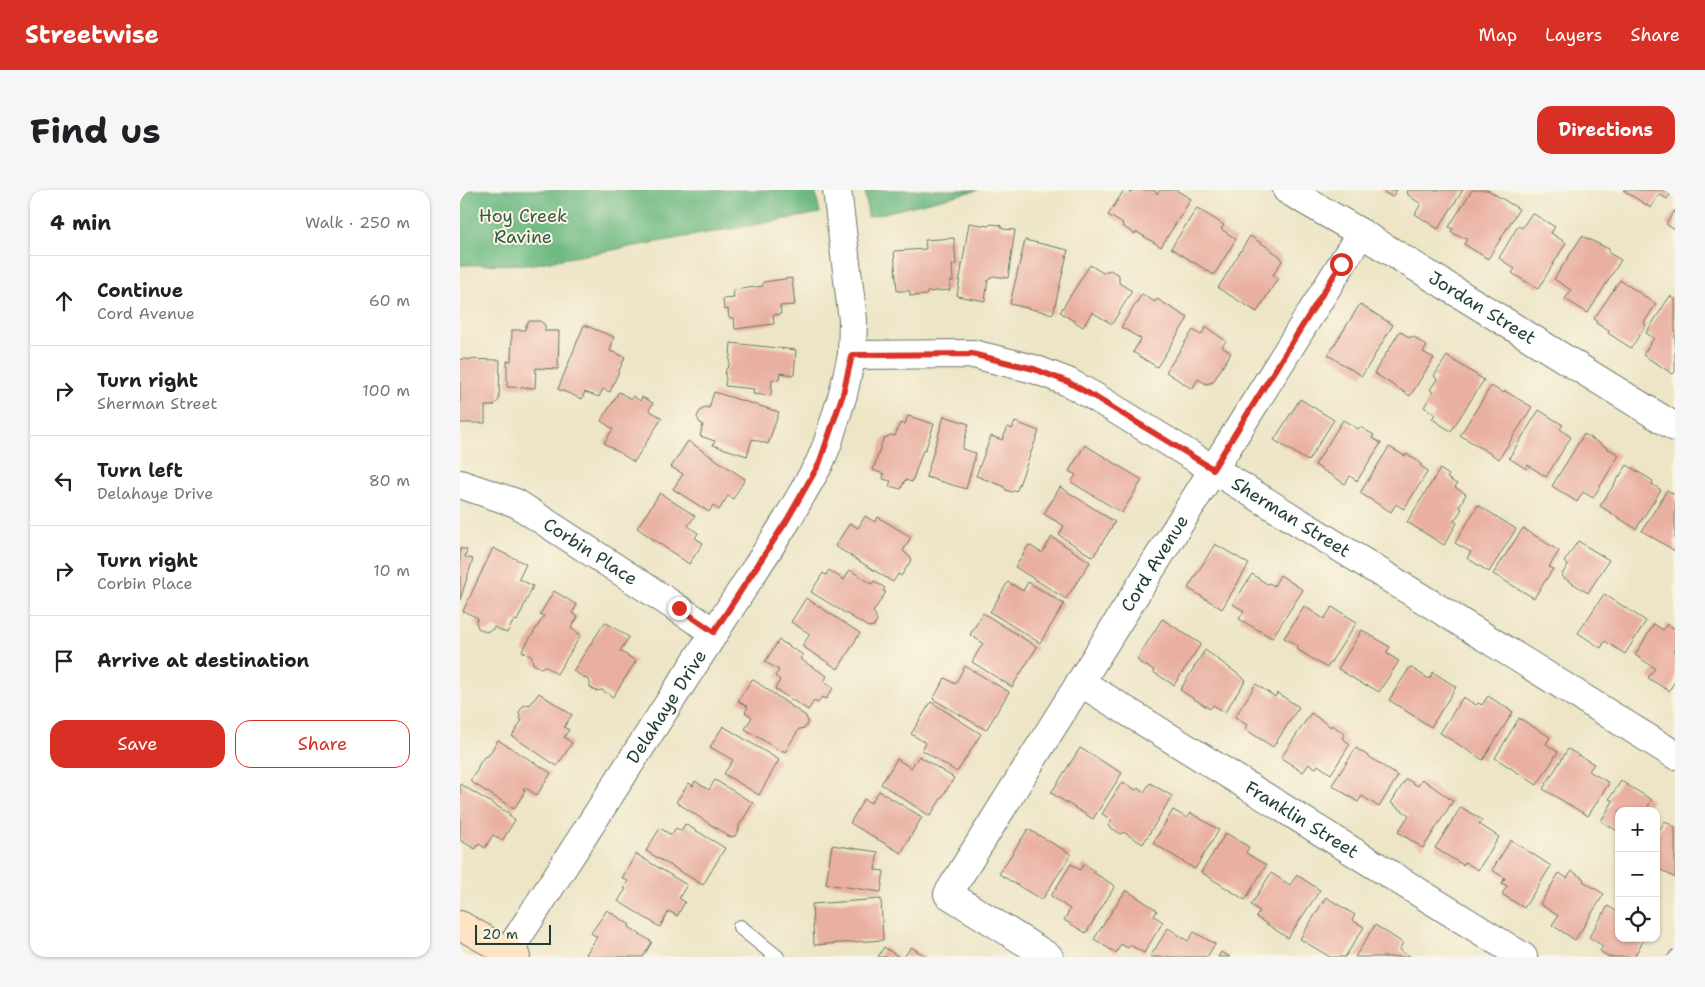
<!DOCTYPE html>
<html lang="en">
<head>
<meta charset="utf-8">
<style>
  body { margin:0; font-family:"Shantell Sans",sans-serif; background:#f6f6f6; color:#202124 }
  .controls { position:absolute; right:15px; bottom:15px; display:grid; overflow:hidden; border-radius:10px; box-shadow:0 1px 4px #0004 }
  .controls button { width:45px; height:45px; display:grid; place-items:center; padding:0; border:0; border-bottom:1px solid #e0e0e0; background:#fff; color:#202124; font:25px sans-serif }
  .scale { position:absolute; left:15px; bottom:12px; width:76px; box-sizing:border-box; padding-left:5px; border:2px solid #1f3d34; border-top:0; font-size:14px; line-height:18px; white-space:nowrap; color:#1f3d34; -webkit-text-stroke:4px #fcf5e5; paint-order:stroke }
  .stop { position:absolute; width:15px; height:15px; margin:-11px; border:4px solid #d93025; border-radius:50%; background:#fff }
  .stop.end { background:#d93025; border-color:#fff; box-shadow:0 1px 5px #0008 }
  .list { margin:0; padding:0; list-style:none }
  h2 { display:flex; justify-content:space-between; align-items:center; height:65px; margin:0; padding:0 20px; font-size:21px }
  h2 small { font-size:16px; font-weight:400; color:#757577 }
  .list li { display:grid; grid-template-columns:32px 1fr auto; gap:15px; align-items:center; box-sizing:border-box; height:90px; padding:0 20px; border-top:1px solid #e0e0e0 }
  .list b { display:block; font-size:19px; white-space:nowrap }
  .list p { margin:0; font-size:16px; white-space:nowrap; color:#757577 }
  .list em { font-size:16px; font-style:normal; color:#757577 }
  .actions { display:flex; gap:10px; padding:15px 20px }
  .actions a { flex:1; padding:11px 0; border:1px solid #d93025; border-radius:15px; text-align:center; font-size:18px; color:#d93025 }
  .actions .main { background:#d93025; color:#fff }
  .icon { flex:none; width:28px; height:28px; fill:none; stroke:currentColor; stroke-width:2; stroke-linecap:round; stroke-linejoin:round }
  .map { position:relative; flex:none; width:1215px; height:767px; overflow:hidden; border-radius:15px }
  header { display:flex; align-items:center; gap:30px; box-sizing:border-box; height:70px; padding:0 25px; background:#d93025; color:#fff }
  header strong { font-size:24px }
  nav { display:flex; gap:28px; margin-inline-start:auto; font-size:18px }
  .intro { display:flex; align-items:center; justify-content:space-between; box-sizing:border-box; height:120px; padding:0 30px }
  h1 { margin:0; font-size:35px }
  .button { padding:12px 22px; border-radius:15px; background:#d93025; color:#fff; font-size:18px; font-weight:700 }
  main { display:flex; gap:30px; padding:0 30px }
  aside { flex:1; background:#fff; border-radius:15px; box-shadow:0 1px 4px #0004 }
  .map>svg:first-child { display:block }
</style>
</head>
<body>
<header>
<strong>Streetwise</strong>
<nav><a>Map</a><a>Layers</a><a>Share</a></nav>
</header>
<div class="intro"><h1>Find us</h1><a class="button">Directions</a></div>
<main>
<aside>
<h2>4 min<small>Walk · 250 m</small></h2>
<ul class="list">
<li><svg class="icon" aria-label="ahead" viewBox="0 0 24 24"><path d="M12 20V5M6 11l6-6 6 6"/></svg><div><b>Continue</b><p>Cord Avenue</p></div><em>60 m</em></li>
<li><svg class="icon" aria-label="right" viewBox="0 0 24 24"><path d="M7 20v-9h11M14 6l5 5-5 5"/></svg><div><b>Turn right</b><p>Sherman Street</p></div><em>100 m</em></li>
<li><svg class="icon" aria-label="left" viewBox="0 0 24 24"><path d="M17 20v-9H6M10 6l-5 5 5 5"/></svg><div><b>Turn left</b><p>Delahaye Drive</p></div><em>80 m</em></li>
<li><svg class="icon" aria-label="right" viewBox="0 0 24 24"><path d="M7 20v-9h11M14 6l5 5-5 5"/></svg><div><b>Turn right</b><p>Corbin Place</p></div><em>10 m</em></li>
<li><svg class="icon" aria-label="arrive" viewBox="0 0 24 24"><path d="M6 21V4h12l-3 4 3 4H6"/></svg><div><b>Arrive at destination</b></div></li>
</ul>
<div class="actions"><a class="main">Save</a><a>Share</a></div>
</aside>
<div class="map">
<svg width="1215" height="767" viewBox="0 0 1215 767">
  <rect width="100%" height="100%" fill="#fcf5e5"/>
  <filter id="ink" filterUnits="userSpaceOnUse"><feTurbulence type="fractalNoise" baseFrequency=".02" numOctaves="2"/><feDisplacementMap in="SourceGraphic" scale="10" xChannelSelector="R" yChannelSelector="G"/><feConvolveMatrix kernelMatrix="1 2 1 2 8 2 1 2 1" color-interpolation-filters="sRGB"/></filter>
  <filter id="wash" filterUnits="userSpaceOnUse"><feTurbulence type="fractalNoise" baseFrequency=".0096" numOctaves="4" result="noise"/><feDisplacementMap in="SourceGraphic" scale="20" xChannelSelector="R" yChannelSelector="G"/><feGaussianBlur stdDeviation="1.12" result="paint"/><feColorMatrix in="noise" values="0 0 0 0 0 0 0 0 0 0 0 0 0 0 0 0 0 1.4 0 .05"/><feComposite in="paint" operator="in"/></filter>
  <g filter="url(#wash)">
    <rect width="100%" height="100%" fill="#ede5c6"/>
    <path fill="#6db982" stroke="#467b5b" d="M0 0H355L360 23 74 74 0 75Z
      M405 0H518L408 27Z"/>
    <g id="blocks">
      <path fill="#e9b0a2" d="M664 0 671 3 673 0H694L697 4 700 0H716L731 9 701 57 677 42 675 44 662 36 663 34 648 25Z
        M921 0H937L932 7Z
        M947 0H1003L978 39 955 24 961 14 948 5Z
        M1012 0H1028L1059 19 1028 69 1004 54 1007 49 1003 47 1002 48 991 42 993 39 989 37Z
        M1163 0H1213L1207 9 1199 4 1191 18Z
        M737 18 764 35 761 39 776 49 754 85 711 58Z
        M1215 20V40L1206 34Z
        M1072 23 1095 37 1091 43 1106 53 1078 99 1052 83 1055 79 1039 68 1058 36 1062 38Z
        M509 33 528 36 531 34 540 35 543 39 555 40 548 88 533 86 528 90 525 111 497 106Z
        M790 46 812 60V61L820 66 822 71 813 85 818 88 797 122 758 98Z
        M1122 46 1149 59V63L1161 70 1128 123 1105 109 1111 100 1094 89Z
        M494 48 496 74 492 75 493 91H490V100L467 102 466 105 450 106V101H437L434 61 466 59 465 50Z
        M565 50 608 60 593 124 550 114Z
        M630 75 643 83 650 80 659 85V93L672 101 652 134 632 122 623 137 600 122Z
        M332 88 335 115 320 116 321 124 313 125 314 134 275 139 274 128H269L268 119 264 120 263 109 274 108 273 100 303 96V92Z
        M1160 90 1196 114 1184 133 1186 135 1171 158 1148 143 1149 141 1136 133 1137 131 1134 129Z
        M682 104 695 112 697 109 728 128 697 177 673 162 681 149 661 137Z
        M1210 106 1215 109V182L1213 184 1183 165 1194 148 1186 143Z
        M900 114 933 135 902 186 868 165Z
        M69 131H80L85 135V141H99L98 179 76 178 75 198 47 197V171H51L52 140H65L66 136Z
        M124 135 154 147 150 161 165 167 150 202 143 199 139 207 125 202 122 209 98 199Z
        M746 137 766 151 762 157 771 163 753 192 746 194 738 189 732 199 706 182 733 140 741 145Z
        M940 141 950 148 952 146 967 156 963 162 974 168 950 206 914 183Z
        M271 153 336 160 334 185 320 183 319 190 312 189 311 206 293 204 294 199 265 196 266 188 265 186 266 179 269 176Z
        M987 166 1024 190 991 241 972 229 975 224 964 217 973 202 970 200 977 189 974 186Z
        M0 169 40 170 39 210 33 216H25V233H0Z
        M1031 196 1044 203 1045 201 1072 217 1039 269 1000 245Z
        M159 202 171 209 173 206 180 211 182 207 193 213 189 220 202 228 174 272 144 253 153 239 141 231Z
        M254 202 319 222 308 254 292 249 287 266 253 255 255 251 240 246 243 234 240 233 237 227 240 221 246 217 249 218Z
        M840 209 874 230 848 271 814 250Z
        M1079 220 1103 235 1100 239 1111 247 1086 287 1068 275 1066 279 1049 268Z
        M448 226 474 234 465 261 463 260 452 292 445 290 441 299 429 296 431 291 423 289 424 284 413 280 423 249 431 245 435 246 440 233 445 234Z
        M484 226 509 234 502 259 516 263 506 299 466 287Z
        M883 230 898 239 900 237 914 245 912 248 921 253 897 291 890 286 885 294 855 275Z
        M555 232 579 241 557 300 551 302 546 300 543 296 516 286 531 246 542 250 548 237 552 239Z
        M1124 244 1159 265 1133 308 1123 302 1117 312 1092 296Z
        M228 251 285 289 273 309 268 306 259 320 253 315 249 322 213 299 223 284 211 277Z
        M625 255 682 290 662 323 611 292 616 285 609 281Z
        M929 257 945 266 946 264 961 273 960 275 968 281 944 319 936 314 931 322 900 303Z
        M1167 275 1193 291 1192 294 1201 300 1176 339 1140 316Z
        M980 279 989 285 987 288 997 294 995 297 1006 304 999 317 1002 319 994 331 997 333 984 355 947 332Z
        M600 297 655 332 633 367 599 345 604 336 584 324Z
        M1207 300 1215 305V361L1182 341Z
        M200 303 235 326 228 336 238 343 235 348 243 353 229 374 177 338Z
        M1018 315 1056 339 1029 382 1007 368 1011 362 995 353Z
        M405 326 415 332 418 327 451 347 443 361 452 369 441 386 438 384 433 392 375 356 390 333 398 338Z
        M1063 338 1099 361 1089 377 1093 379 1074 408 1033 384Z
        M592 347 630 372 606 409 555 377 569 355 582 363Z
        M1118 351 1149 370 1128 403 1101 386 1108 375 1104 372Z
        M755 354 789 374 762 419 728 398Z
        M0 358 7 360 5 367 13 369 0 410Z
        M33 358 66 374 59 389 73 396 57 431 54 430 47 443 34 437 33 439 26 442 18 438 16 432 18 428 3 421Z
        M369 380 384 390 390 380 412 394 414 391 425 398 423 401 426 402 413 422 415 424 417 431 414 436 408 437 351 402 363 383 366 385Z
        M792 384 807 394 809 393 814 396 820 385 843 400 812 448 779 429 784 421 773 414Z
        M548 392 563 401 568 392 604 414 580 453 530 422Z
        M94 401 117 415 112 423 118 427 111 438 121 445 97 484 85 476 81 478 73 474 72 467 62 461 84 426 80 424Z
        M1144 404 1186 431 1165 464 1145 451 1141 458 1118 443Z
        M346 408 400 443 378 479 342 456 350 444 331 432Z
        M844 416 864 429 872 417 897 432 867 478 837 459 838 456 824 448Z
        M523 423 577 457 552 497 512 472 523 453 510 445Z
        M702 429 741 454 714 495 693 482 694 480 680 473 677 469Z
        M145 432 169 447 160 461 176 471 153 507 142 500 136 501 130 497V491L113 481Z
        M1194 434 1203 440 1207 434 1215 439V491L1209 501 1188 488 1195 478 1175 465Z
        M902 440 930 457 926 463 939 471 919 502 907 495 906 496 878 479Z
        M319 450 343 465 340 469 367 486 364 492 373 498 366 509 362 507 358 513 354 511 348 520 315 499 320 490 315 486 319 480 305 472Z
        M745 460 786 490 765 522 753 515 750 519 720 500Z
        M505 476 549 502 526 540 473 509 485 488 495 494Z
        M950 477 969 489 973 482 996 497 971 537 929 510Z
        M292 489 346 526 348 532 345 538 339 539 325 562 323 560 322 562 285 539 292 527 285 522 288 517 278 511Z
        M796 494 815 507 817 503 839 517 813 557 785 539 787 535 775 527Z
        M79 503 112 525 104 537 109 540 104 547 112 553 97 576 52 546 62 530 60 529 59 522 63 516 69 514 70 515Z
        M1028 506 1053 522 1023 570 980 543 1003 507 1016 515 1018 513 1022 515Z
        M471 512 521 544 497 582 462 560 466 553 451 544Z
        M851 523 871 537 872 535 885 544 882 548 890 554 871 584 858 575 856 578 849 574 843 582 821 568Z
        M1059 528 1090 547 1086 554 1098 562 1077 595 1035 568Z
        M263 536 319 570 299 605 264 584 273 570 250 557Z
        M38 550 91 583 77 605 64 597 63 599 65 601 54 619 10 591 18 579V576L24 567 28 566Z
        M620 558 662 583 633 629 591 603Z
        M896 558 938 586 919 617 902 606 898 612 872 595Z
        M1108 559 1134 574 1129 581 1149 593 1128 626 1083 599Z
        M459 566 494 588 470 626 421 594 437 569 451 578Z
        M946 589 958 596 962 589 993 611 963 658 938 642 949 625 931 613Z
        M255 590 293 613 279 636V640L275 646 270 647 216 612 229 593 233 596 235 591 249 600Z
        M1161 591 1192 610 1188 616 1195 621H1159V642L1141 631 1153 611 1149 609Z
        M662 592 676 600 678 598 684 602 690 593 712 606 683 654 663 642 661 644 648 636 652 630 642 624Z
        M0 594 50 624 49 626 55 630 42 651 33 645 25 658 19 654 15 659 0 650Z
        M419 601 462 627 441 663 390 633 404 609 411 613Z
        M1001 617 1022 630 1019 634 1039 647 1018 680 1005 672 1003 675 975 658Z
        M713 620 727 628 731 623 759 640 735 679 693 653Z
        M1205 631 1215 637V688L1196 677V646Z
        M225 634 265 658 243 695 186 661 200 638 211 645 216 638 221 641Z
        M568 639 611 664 582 710 539 684Z
        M766 643 789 657 786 663 806 675 785 710 741 682Z
        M1051 650 1091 676 1064 718 1042 704 1047 696 1042 693 1045 688 1032 680Z
        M372 655 418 662 415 680 424 681 421 702 366 694Z
        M176 664 227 695 219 708 225 712 217 726 209 721 200 737 158 711 166 699 164 698 168 691 162 688Z
        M611 674 620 680 624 674 635 681 633 682 655 696 626 743 604 730 610 719 591 706Z
        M1112 681 1124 689 1123 691 1144 704 1115 750 1092 735 1098 726 1080 714 1099 683 1107 688Z
        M811 683 830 695 837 685 860 700 828 748 796 727 800 721 791 715Z
        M666 700 697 720 694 726 703 732 684 763 670 755 668 758 661 754 656 763 634 749Z
        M866 707 895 725 892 730 904 737 885 767H870L840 749Z
        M421 709 423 750 354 755 352 714Z
        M1148 716 1159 723V748H1185L1174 767H1149L1140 761 1143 756 1129 747Z
        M147 720 170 735 169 737 192 752 183 767H130L126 764 137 747 131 743Z
        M915 735 943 753 939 760 951 767H895Z
        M708 738 728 751 734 742 755 754 747 767H690Z
        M424 757 439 767H418Z
        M451 757 467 767H444Z
        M1212 760 1215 762V767H1207Z
        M761 762 770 767H758Z"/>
    </g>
  </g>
  <g filter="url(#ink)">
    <use href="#blocks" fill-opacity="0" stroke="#677867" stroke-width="1"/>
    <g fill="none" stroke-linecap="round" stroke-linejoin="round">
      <g stroke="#677867" stroke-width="16">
        <path id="service" d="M280 737 317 767"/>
      </g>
      <g stroke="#677867" stroke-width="30">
        <g id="minor">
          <path id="s1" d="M827 0 901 43 1215 237"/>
          <path id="s2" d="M392 165 513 164 574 179 608 192 635 207 753 279 1215 565"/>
          <path id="s3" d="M0 294 56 313 254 442"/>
          <path id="s4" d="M620 492 1063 767"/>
          <path id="s5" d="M589 767 488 704 901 43"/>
        </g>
      </g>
      <g stroke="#677867" stroke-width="30">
        <g id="tertiary">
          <path id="s6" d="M45 767 327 330 359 274 367 255 383 204 392 165 393 130 377 0"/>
        </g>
      </g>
      <g stroke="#677867" stroke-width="30">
        <path id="secondary" d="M0 735 56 767"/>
      </g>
      <use href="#service" stroke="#fff" stroke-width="14"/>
      <use href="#minor" stroke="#fff" stroke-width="28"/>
      <use href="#tertiary" stroke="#fff" stroke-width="28"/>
      <use href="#secondary" stroke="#fee4c5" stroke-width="28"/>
    </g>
  </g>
  <g fill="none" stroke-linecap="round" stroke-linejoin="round" filter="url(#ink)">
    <path stroke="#d93025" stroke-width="6" d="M219 418 254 442 327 330 359 274 383 204 392 165 512 164 574 179 608 192 635 207 753 279 881 74"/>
  </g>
  <g text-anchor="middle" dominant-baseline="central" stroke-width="4" stroke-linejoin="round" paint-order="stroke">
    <g font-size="18" fill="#345c48" stroke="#fcf5e5">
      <text x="63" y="26">Hoy Creek<tspan x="63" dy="21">Ravine</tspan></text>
    </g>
    <g font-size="18" fill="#1f3d34" stroke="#fcf5e5">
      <text stroke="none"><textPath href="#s1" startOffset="228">Jordan Street</textPath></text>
      <text stroke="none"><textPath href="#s2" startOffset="481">Sherman Street</textPath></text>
      <text stroke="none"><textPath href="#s3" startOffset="148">Corbin Place</textPath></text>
      <text stroke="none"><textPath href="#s5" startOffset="509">Cord Avenue</textPath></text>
      <text stroke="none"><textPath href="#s6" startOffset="298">Delahaye Drive</textPath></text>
      <text stroke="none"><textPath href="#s4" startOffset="261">Franklin Street</textPath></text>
    </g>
  </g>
</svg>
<div class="controls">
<button>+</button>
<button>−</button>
<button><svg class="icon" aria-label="locate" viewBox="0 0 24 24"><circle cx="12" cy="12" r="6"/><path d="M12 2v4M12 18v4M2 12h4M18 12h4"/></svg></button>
</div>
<div class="scale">20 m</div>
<div class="stop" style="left:881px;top:74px"></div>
<div class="stop end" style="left:219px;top:418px"></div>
</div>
</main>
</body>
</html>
